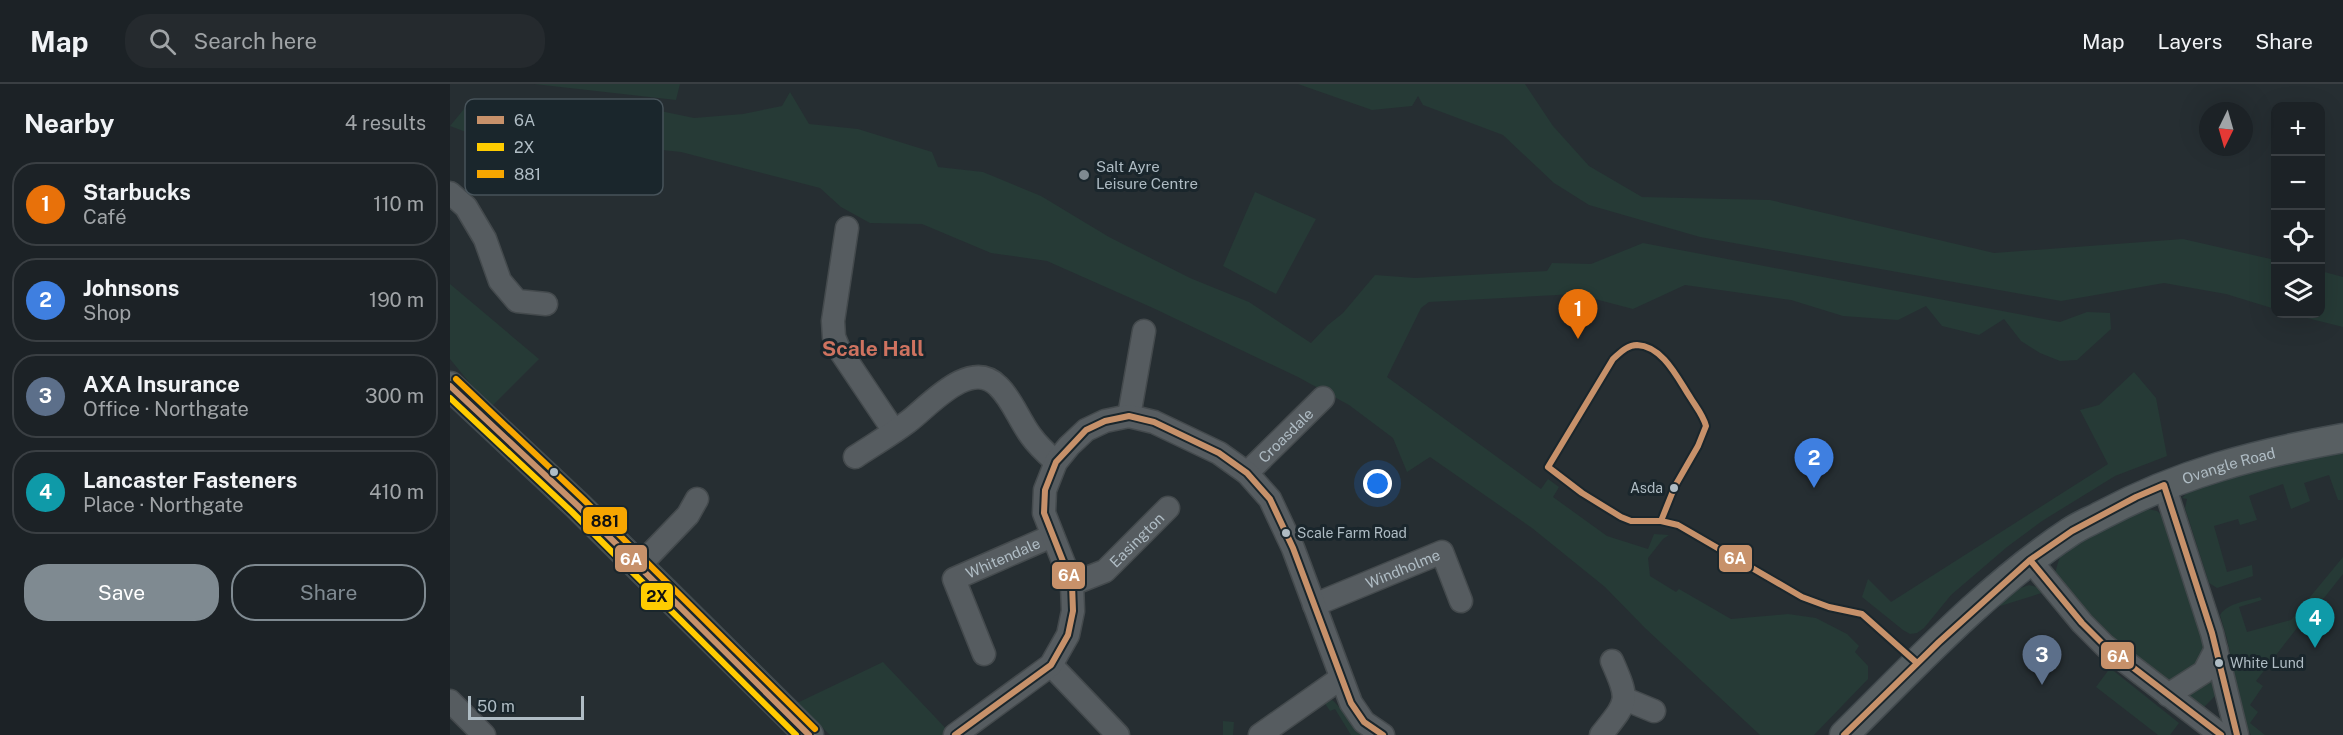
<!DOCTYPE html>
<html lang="en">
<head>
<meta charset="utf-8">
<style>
  body { margin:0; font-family:"Public Sans",sans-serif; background:#252a2e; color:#f1f3f6 }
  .controls { position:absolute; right:18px; top:18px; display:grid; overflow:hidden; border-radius:12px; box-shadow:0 6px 24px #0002 }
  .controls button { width:54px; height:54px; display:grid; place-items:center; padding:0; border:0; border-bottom:2px solid #3a3f43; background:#1c2226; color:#f1f3f6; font:30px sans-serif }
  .compass { position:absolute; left:1749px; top:18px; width:54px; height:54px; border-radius:50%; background:#1c2226; box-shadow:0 6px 24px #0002; rotate:185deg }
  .scale { position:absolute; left:18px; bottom:15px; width:116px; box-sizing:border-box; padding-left:6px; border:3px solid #afbcc4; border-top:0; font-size:16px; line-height:21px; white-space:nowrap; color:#afbcc4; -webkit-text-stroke:4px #1a262c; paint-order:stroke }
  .you { position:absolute; left:928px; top:400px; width:21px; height:21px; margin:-15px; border:4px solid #fff; border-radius:50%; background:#1a73e8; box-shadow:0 0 0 9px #1a73e833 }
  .badge { display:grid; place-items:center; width:39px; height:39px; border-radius:50%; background:#7f8a91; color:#fff; font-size:20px; font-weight:700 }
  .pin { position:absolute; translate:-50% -50px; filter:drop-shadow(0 2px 3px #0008) }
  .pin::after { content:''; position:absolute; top:32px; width:21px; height:18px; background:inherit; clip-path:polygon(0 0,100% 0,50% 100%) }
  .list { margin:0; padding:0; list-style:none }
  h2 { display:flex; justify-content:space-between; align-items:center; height:78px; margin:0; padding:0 24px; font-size:26px }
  h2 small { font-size:20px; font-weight:400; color:#a0a4a7 }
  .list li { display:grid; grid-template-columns:39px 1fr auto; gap:18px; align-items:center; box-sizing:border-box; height:84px; margin:0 12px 12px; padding:0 12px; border:2px solid #3a3f43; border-radius:24px }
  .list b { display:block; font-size:22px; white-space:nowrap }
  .list p { margin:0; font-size:20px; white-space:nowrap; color:#a0a4a7 }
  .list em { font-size:20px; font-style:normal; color:#a0a4a7 }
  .actions { display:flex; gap:12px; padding:18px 24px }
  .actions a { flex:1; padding:14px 0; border:2px solid #7f8a91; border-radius:24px; text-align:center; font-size:21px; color:#7f8a91 }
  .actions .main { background:#7f8a91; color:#fff }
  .icon { flex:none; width:33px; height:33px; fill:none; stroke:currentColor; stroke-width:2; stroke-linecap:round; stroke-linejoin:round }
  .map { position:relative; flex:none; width:1893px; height:651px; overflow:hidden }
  header { display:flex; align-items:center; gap:36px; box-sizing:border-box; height:84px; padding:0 30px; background:#1c2226; border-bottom:2px solid #3a3f43 }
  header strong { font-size:28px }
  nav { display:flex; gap:33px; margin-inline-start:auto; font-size:21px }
  .search { width:420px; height:54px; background:#252a2e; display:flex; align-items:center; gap:15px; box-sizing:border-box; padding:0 21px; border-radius:24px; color:#a0a4a7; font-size:22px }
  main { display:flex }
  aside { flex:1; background:#1c2226 }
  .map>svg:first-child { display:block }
</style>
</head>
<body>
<header>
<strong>Map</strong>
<div class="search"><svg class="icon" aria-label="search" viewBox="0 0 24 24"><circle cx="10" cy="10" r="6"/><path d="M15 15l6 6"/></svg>Search here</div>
<nav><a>Map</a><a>Layers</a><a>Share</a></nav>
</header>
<main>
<aside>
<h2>Nearby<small>4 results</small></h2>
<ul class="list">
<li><span class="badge" style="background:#e8710a">1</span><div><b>Starbucks</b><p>Café</p></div><em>110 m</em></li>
<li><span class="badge" style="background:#3f7fe0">2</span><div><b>Johnsons</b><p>Shop</p></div><em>190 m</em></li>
<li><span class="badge" style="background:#5c6f8a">3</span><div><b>AXA Insurance</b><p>Office · Northgate</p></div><em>300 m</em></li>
<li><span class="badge" style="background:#0f9aa8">4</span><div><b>Lancaster Fasteners</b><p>Place · Northgate</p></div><em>410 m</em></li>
</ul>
<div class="actions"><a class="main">Save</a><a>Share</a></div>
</aside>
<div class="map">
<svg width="1893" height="651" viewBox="0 0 1893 651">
  <rect width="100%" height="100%" fill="#262e32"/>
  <path fill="#263a36" d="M84 0H230L226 16Z
    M848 0H1075L1103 42 1139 82 1192 113 1320 116 1544 169 1733 155 1825 176V225L1776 210 1714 199 1611 217 1250 153 1139 121 1104 99 1053 51 973 21 968 12 962 22 922 26Z
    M340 8 359 40 408 45 482 68 488 83 533 88 591 112 659 153 740 194 799 218 861 259 878 241 893 229 925 191 965 194 1097 187 1102 179 1141 180 1193 159 1610 238 1637 228 1660 229 1661 245 1627 276 1610 277 1590 269 1571 257 1554 235 1529 251 1492 242 1476 222 1448 236 1393 232 1341 216 1235 201 1183 225 1126 210 979 218 971 224 937 293 1091 405 1098 395 1109 403 1103 413 1157 452 1198 465 1204 450 1219 451 1213 455 1198 474 1200 492 1226 508 1229 505 1281 535 1338 530 1366 534 1397 550 1409 562 1405 568 1418 582V595L1364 651H1310L1195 544 1155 503 1082 444 980 373 957 388 943 354 899 321 848 293 703 224 597 177 541 169 472 140 420 139 391 123 370 104 231 68 129 57H40L0 42 14 25 65 15 157 16 244 34 293 30 332 22Z
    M805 108 866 135 826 210 773 182Z
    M1871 187 1893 193V243L1841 230H1870Z
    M0 200 89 275 40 324 0 275Z
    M1684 288 1706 314 1717 372 1665 392 1592 437 1557 463 1501 511 1474 544 1467 549 1460 550 1453 546 1412 513 1418 495 1441 518 1658 380 1630 326 1649 321Z
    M1893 366V416H1888L1879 391 1854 399 1860 417 1841 425 1833 400 1799 412 1807 436 1790 441 1788 435 1764 442 1777 488 1802 481 1803 492 1767 504 1759 499 1735 424 1737 415 1732 414 1747 399Z
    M1694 424 1707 427 1713 432 1757 562 1751 581 1727 595H1716L1674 567 1616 508 1605 489 1610 472 1617 464Z
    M1893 473V490L1874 514 1867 518 1806 597 1813 602 1800 621 1808 628 1800 639 1815 651H1801L1794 637 1777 555 1770 531C1777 519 1798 517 1810 513L1812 516 1789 523 1797 548 1841 536Z
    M1579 501 1591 504 1595 508 1547 523 1503 564 1501 562 1565 506Z
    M433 578 502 651H380L347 619Z
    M1660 584 1729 639 1720 651H1708L1646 603Z
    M1762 593 1768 609 1752 625 1736 612Z
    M882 616C886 618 907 645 911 651H901L885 625 880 627 874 618Z
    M773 637 784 638 783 651H773Z"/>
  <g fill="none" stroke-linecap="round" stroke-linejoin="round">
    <g stroke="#444a4d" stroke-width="25">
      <g id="minor">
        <path d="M0 109 16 123 35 155 50 197 67 217 96 220"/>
        <path d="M397 144 383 237 384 253 389 265 444 347"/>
        <path d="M679 332 694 247"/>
        <path d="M405 373C423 361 442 350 459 337 480 321 520 274 548 302 562 315 569 336 581 352 588 362 597 370 606 378"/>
        <path id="s1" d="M797 389 873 314"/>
        <path d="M1714 401 1762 549 1787 651"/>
        <path d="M1580 476 1632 539 1655 562 1771 651"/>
        <path d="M189 482 238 431 247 415"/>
        <path id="s2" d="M622 500 655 487 718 424"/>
        <path id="s3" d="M864 521 992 468 1011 517"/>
        <path id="s4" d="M534 570 504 495 602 452"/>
        <path d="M601 581 668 651"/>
        <path d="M1718 611 1754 588 1766 565"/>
        <path d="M1175 615 1204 627"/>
        <path d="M0 617 34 651"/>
        <path d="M505 651 601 581 618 551 623 527 622 500 594 429 595 406 606 378 619 362 636 346 655 337 679 332 704 338 769 369 797 389 820 415 843 464 901 619 914 638 933 651"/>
        <path d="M810 651 891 594"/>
        <path d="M1151 651C1178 617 1180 618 1162 577"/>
      </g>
    </g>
    <g stroke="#434b4f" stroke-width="31">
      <g id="major">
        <path d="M0 302 128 422 359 651"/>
        <path id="s5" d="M1394 651C1464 582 1538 502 1620 448 1630 441 1641 437 1652 431 1731 389 1805 370 1893 354"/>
      </g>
    </g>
    <use href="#minor" stroke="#565c60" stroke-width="22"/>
    <use href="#major" stroke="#585f62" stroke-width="28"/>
    <g stroke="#1a262c" stroke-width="10">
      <path id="bus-1" d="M0 302 128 422 359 651
        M1098 383 1132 409 1171 433 1181 437H1211L1228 441 1352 513 1379 523 1412 530 1467 579
        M1098 383 1163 275C1170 269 1177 261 1187 261 1213 262 1228 295 1240 313 1246 323 1253 331 1256 342L1248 362 1225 402 1211 437
        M1580 476 1632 539 1655 562 1771 651
        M505 651 601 581 618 551 623 527 622 500 594 429 595 406 606 378 636 346 655 337 679 332 704 338 769 369 797 389 820 415 843 464 901 619 914 638 933 651
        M1394 651 1489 558 1580 476 1622 447 1686 413 1714 401 1762 549 1787 651"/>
    </g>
    <g stroke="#1a262c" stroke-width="10">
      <path id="bus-2" d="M0 314 122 428 346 651"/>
    </g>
    <g stroke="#1a262c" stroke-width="10">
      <path id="bus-3" d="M6 295 134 416 365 645"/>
    </g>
    <use href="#bus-1" stroke="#c7916a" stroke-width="6"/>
    <use href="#bus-2" stroke="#fc0" stroke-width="6"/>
    <use href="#bus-3" stroke="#f7a600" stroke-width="6"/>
  </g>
  <circle fill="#7f8a91" stroke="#1a262c" stroke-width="2" cx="634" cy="91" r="6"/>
  <g fill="#afbcc4" stroke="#1a262c" stroke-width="2">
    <circle cx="104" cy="388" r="5"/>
    <circle cx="1224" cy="404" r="5"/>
    <circle cx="836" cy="449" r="5"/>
    <circle cx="1769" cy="579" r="5"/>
  </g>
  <g text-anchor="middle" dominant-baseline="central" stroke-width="6" stroke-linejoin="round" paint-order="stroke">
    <g font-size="14" fill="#afbcc4" stroke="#1a262c" text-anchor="start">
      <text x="1213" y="404" text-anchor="end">Asda</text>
      <text x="847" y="449">Scale Farm Road</text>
      <text x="1780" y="579">White Lund</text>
    </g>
    <g font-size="15" fill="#afbcc4" stroke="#1a262c" text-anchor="start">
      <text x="646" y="82">Salt Ayre<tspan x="646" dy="17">Leisure Centre</tspan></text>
    </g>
    <g font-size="15" fill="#afbcc4" stroke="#1a262c">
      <text stroke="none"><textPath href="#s1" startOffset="54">Croasdale</textPath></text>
      <text stroke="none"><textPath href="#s5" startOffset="477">Ovangle Road</textPath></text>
      <text stroke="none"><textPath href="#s2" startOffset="80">Easington</textPath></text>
      <text stroke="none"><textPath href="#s4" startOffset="134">Whitendale</textPath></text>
      <text stroke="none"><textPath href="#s3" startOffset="96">Windholme</textPath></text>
    </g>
    <g font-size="21" font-weight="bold" fill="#ce7360" stroke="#1a262c">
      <text x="423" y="264">Scale Hall</text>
    </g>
  </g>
  <rect x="15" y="15" width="198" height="96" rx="9" fill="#1a262c" stroke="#47535a" stroke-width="1.5"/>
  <rect x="27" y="32" width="27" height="8" fill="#c7916a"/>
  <rect x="27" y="59" width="27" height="8" fill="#fc0"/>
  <rect x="27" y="86" width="27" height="8" fill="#f7a600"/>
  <g font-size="16" fill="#afbcc4">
    <text x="64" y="42">6A</text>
    <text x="64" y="69">2X</text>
    <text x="64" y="96">881</text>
  </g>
  <g stroke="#1a262c" stroke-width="2">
    <rect x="132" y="422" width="46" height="29" rx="6" fill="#f7a600"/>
    <rect x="1268" y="460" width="35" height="29" rx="6" fill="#c7916a"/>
    <rect x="164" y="460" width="34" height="29" rx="6" fill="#c7916a"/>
    <rect x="601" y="477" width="35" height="29" rx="6" fill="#c7916a"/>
    <rect x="190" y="498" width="34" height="29" rx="6" fill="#fc0"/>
    <rect x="1650" y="557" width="35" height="29" rx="6" fill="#c7916a"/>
  </g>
  <g font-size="16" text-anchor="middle" font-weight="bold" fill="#fff">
    <text x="1285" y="480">6A</text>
    <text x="181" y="481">6A</text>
    <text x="619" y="497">6A</text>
    <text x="1668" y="578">6A</text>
  </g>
  <g font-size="16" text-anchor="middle" font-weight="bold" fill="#111">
    <text x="155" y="443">881</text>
    <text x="207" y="518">2X</text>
  </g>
</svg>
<div class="controls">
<button>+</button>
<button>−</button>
<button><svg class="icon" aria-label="locate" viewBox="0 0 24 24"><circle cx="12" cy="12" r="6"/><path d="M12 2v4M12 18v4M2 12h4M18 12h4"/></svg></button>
<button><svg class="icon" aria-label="layers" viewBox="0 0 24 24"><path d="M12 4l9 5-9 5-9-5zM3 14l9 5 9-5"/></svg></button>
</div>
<svg class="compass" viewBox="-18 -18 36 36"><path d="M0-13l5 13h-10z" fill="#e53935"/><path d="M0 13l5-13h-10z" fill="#a0a4a7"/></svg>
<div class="scale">50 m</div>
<div class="you"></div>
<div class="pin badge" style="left:1128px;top:255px;background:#e8710a">1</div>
<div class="pin badge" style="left:1364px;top:404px;background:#3f7fe0">2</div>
<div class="pin badge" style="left:1592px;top:601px;background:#5c6f8a">3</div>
<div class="pin badge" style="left:1865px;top:564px;background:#0f9aa8">4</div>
</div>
</main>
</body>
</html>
